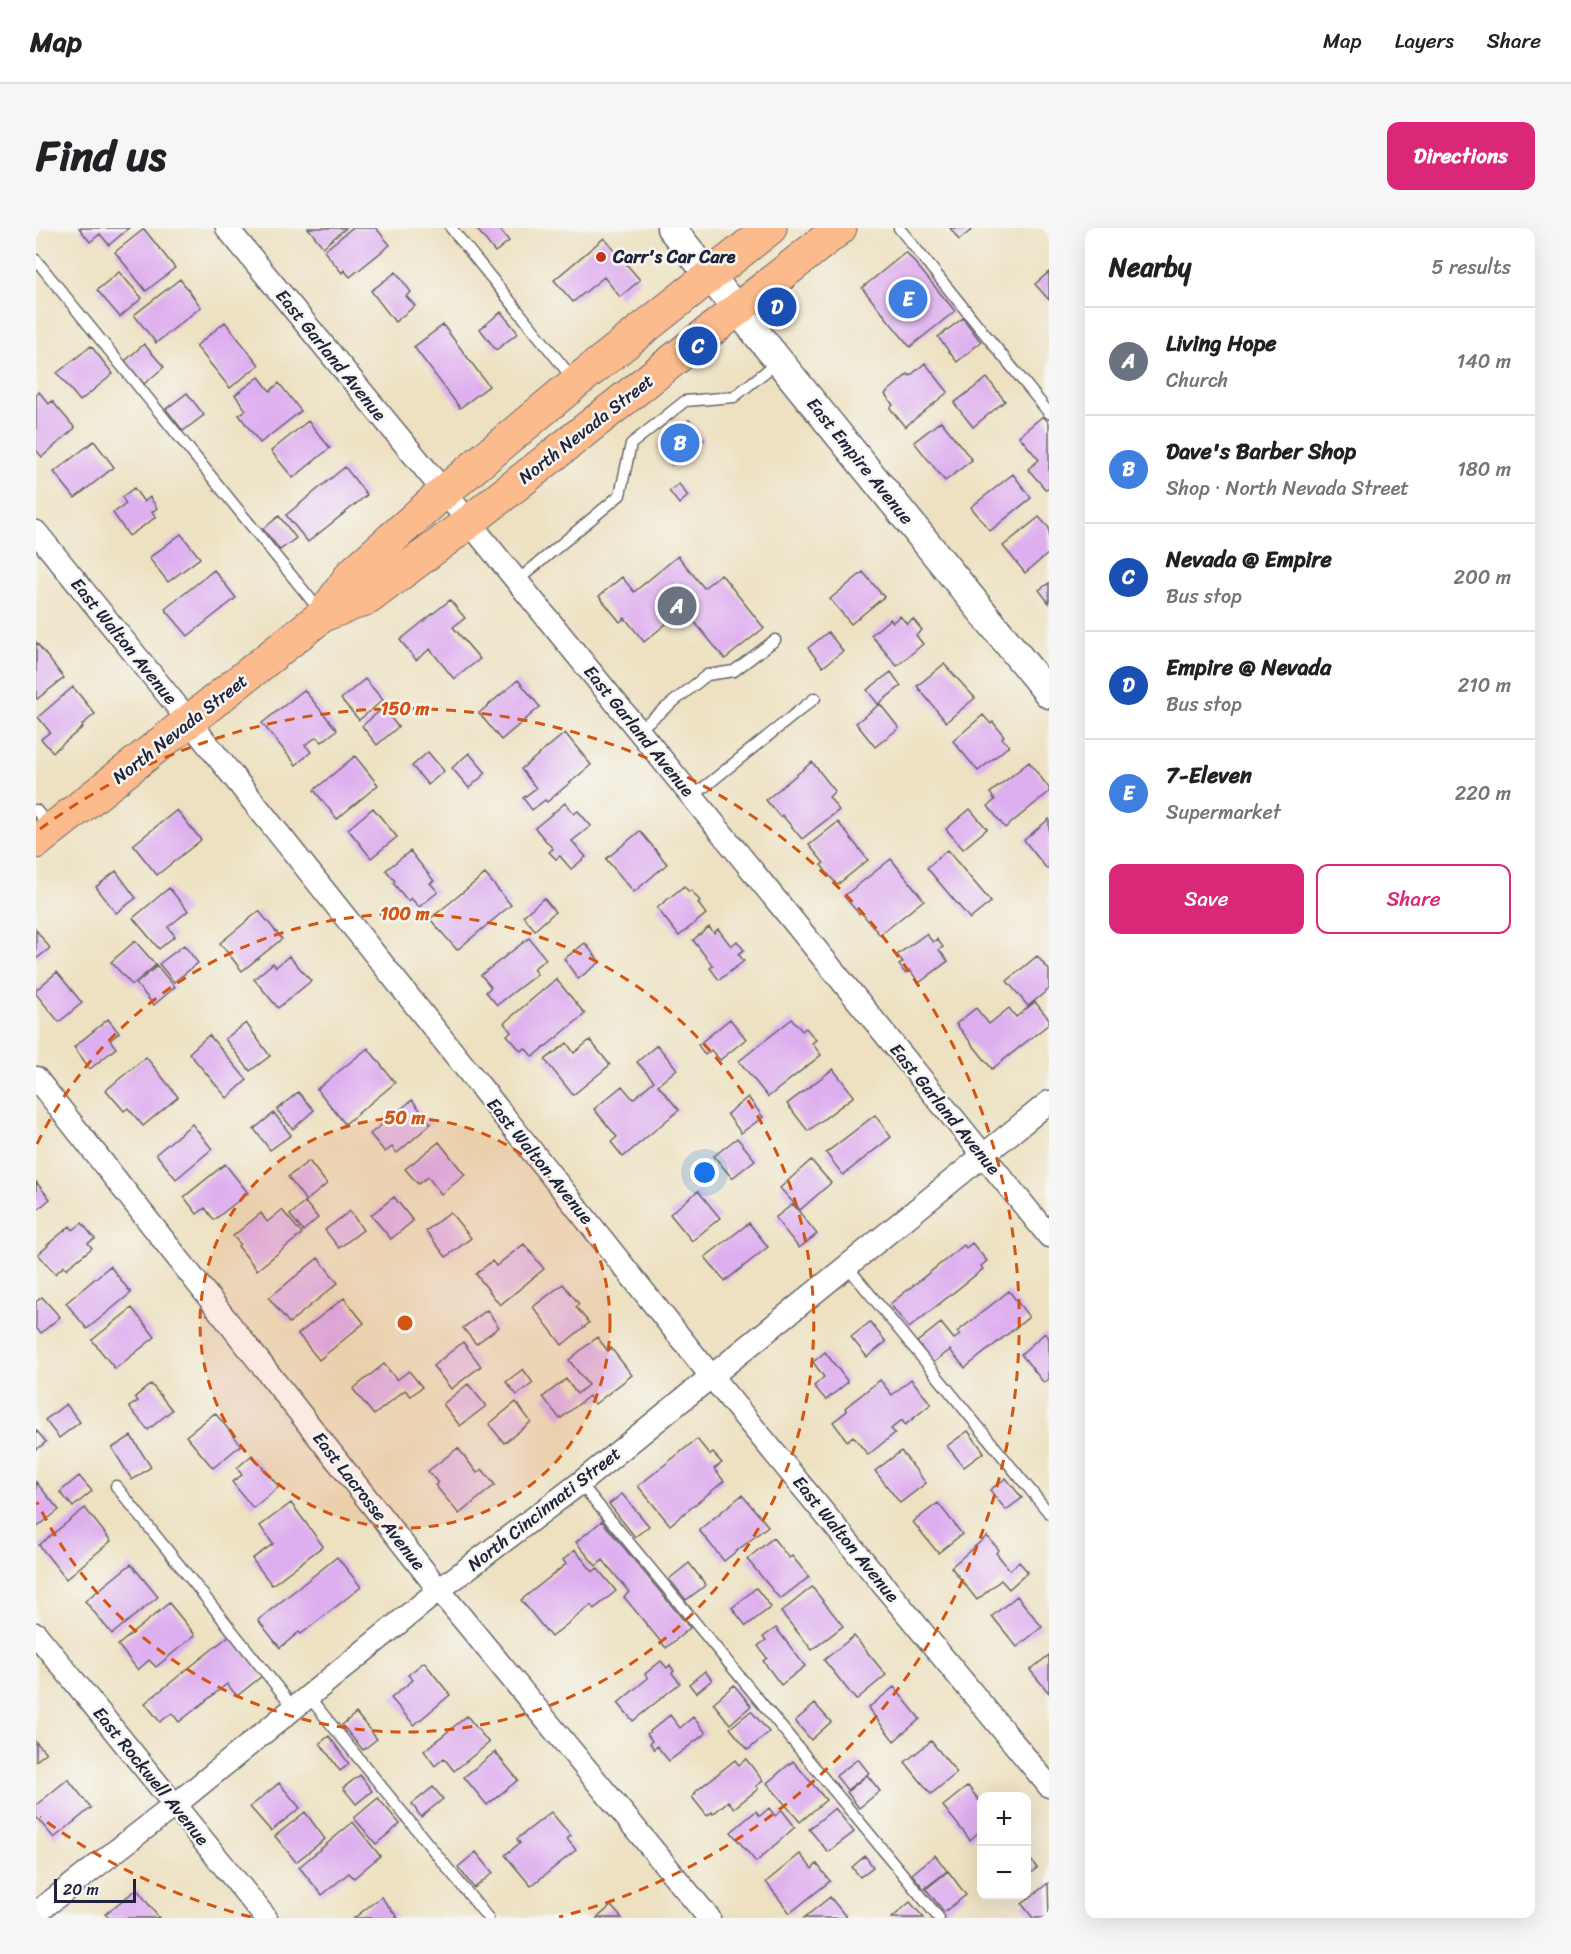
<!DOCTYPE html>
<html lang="en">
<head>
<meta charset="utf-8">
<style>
  body { margin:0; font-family:Sriracha,sans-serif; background:#f6f6f6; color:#202124 }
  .controls { position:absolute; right:18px; bottom:18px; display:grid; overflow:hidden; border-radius:12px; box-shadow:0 6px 24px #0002 }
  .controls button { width:54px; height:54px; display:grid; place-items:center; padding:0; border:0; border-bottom:2px solid #e0e0e0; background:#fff; color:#202124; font:30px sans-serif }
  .scale { position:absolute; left:18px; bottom:15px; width:82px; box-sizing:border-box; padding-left:6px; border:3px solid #22223b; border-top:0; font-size:16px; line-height:21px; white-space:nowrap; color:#22223b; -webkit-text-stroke:4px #f6f6f2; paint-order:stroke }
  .you { position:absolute; left:669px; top:945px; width:21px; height:21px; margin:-15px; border:4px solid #fff; border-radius:50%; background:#1a73e8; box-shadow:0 0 0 9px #1a73e833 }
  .badge { display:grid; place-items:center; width:39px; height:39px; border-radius:50%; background:#db2777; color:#fff; font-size:20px; font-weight:700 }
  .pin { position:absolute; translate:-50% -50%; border:3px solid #fff; box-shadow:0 2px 6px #0006 }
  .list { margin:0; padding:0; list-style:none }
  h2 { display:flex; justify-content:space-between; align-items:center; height:78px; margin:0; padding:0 24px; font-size:26px }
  h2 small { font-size:20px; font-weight:400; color:#757577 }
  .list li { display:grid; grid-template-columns:39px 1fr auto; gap:18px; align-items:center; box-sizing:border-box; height:108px; padding:0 24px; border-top:2px solid #e0e0e0 }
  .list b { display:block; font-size:22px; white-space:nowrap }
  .list p { margin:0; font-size:20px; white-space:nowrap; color:#757577 }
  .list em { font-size:20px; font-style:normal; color:#757577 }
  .actions { display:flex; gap:12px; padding:18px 24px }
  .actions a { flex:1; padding:14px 0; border:2px solid #db2777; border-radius:12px; text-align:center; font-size:21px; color:#db2777 }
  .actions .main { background:#db2777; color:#fff }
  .map { position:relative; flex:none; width:1013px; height:1690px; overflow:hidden; border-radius:12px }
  header { display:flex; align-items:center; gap:36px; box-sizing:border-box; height:84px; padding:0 30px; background:#fff; border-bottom:2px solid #e0e0e0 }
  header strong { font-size:28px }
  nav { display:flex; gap:33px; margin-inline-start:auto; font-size:21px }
  .intro { display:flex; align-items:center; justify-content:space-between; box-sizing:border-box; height:144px; padding:0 36px }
  h1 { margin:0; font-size:42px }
  .button { padding:15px 27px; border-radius:12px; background:#db2777; color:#fff; font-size:21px; font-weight:700 }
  main { display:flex; gap:36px; padding:0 36px }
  aside { flex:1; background:#fff; border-radius:12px; box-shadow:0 6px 24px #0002 }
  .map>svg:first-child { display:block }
</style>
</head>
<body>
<header>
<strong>Map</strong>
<nav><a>Map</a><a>Layers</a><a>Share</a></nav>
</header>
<div class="intro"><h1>Find us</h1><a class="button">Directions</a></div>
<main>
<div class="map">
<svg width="1013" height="1690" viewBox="0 0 1013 1690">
  <rect width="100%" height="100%" fill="#f6f6f2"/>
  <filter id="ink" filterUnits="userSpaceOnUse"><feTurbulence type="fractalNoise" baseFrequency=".0167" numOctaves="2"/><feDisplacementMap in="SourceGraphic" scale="12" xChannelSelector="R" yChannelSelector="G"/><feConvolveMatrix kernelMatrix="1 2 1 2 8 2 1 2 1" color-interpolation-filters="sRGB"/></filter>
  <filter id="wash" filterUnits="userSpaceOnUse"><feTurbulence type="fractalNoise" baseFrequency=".008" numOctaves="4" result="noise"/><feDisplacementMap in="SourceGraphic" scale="24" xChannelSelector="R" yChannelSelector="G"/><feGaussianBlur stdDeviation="1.35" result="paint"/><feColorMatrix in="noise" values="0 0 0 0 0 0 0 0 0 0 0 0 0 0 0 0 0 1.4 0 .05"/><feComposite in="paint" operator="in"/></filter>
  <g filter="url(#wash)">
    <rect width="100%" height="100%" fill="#ede1c1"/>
    <g id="blocks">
      <path fill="#deafef" d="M43 0H93L73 17 64 6 54 14Z
        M272 0H310L287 19Z
        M316 0H340L354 17 314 49 308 42 306 45 288 23Z
        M440 0H463L473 13 459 24Z
        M914 0H938L923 12Z
        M108 1 139 40 110 63 79 24Z
        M568 10 604 52 584 69 568 49 537 74 518 52Z
        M870 24 919 83 874 119 826 60Z
        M83 44 106 70 84 89 61 62Z
        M360 44 375 64 370 68 379 78 359 94 335 63Z
        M1013 44V72L999 56Z
        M144 51 165 79 120 115 98 87Z
        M465 84 482 105 460 122 444 101Z
        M927 90 945 114 921 134 902 109Z
        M189 94 223 137 194 160 160 118Z
        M407 97 453 158 424 180 378 119Z
        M108 116 128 139 108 156 89 133Z
        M55 118 77 146 44 173 21 145Z
        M889 135 912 164 869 199 854 180 857 177 849 166 872 146 874 148Z
        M223 149 234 163 243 155 265 183 224 215 203 187 210 182 199 167Z
        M951 150 969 173 937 199 918 175Z
        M3 164 13 176 16 173 39 200 6 229 0 222V167Z
        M151 165 168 187 147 203 130 181Z
        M1007 188 1013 195V260L1010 262 992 241 1003 232 983 208Z
        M653 192 668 212 636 237 621 218Z
        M272 193 294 220 257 250 235 223Z
        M905 193 936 232 909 253 878 214Z
        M58 213 78 239 39 270 18 244Z
        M309 239 331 267 272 314 250 287Z
        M977 246 995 270 954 303 935 279Z
        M643 256 652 268 643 276 633 263Z
        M98 260 108 274 114 269 121 280 116 284 120 289 93 308 77 285 90 276 86 269Z
        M243 288 260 310 244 322 227 301Z
        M1003 289 1013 300V325L989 345 967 318Z
        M145 306 164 330 132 354 113 330Z
        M642 328 668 360 685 346 728 400 689 431 648 381 608 414 589 390 584 394 563 368 586 349 598 364Z
        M178 342 200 370 152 408 129 381Z
        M827 344 848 369 815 396 794 371Z
        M1013 355V375L1003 362Z
        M414 372 429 390 417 399 444 431 418 451 394 421 380 432 364 412Z
        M864 388 871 396 877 391 886 402 880 407 887 416 861 438 835 407 854 391 857 394Z
        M792 404 807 423 787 439 772 420Z
        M0 414 28 450 1 471 0 470Z
        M908 436 939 470 910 494 881 458Z
        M855 444 865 458 842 476 831 462Z
        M329 451 347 472 323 492 305 471Z
        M482 452 504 479 465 512 443 485Z
        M37 459 59 486 46 497 47 499 17 524 5 511 14 504 2 489Z
        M268 462 301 502 286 514 281 509 269 517 275 524 260 537 226 495Z
        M844 476 863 500 839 519 820 495Z
        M347 480 362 499 341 517 326 498Z
        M947 487 955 496 957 494 968 508 966 510 973 518 942 543 917 513Z
        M529 505 555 537 511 574 509 572 496 582 487 570 500 560 485 541Z
        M392 524 408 543 392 557 376 538Z
        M433 525 450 545 433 560 416 540Z
        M319 528 342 557 301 591 278 562Z
        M776 534 799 563 793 569 803 582 766 611 746 587 744 589 730 572Z
        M993 534 1013 560V564L969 600 952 578 959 572 954 565Z
        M529 575 538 586 542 583 555 598 536 613 550 629 535 641 524 628 520 631 513 624 517 621 499 600Z
        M337 580 361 609 335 630 312 601Z
        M934 581 951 601 927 621 910 601Z
        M141 582 165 612 121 647 97 617Z
        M1013 591V639L1011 641 988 612Z
        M802 594 832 632 801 657 785 637 788 635 773 617Z
        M604 603 631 636 598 664 570 631Z
        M911 622 955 674 934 691 891 640Z
        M374 623 398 653 394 655 402 664 383 679 375 670 372 673 357 655 359 653 350 642Z
        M855 631 888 672 844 707 825 684 823 686 808 668Z
        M80 643 100 670 80 685 60 659Z
        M449 646 475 677 421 722 394 691Z
        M648 658 653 664 655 662 664 673 662 675 670 686 643 708 621 680Z
        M133 660 152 683 132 699 139 708 123 721 97 690Z
        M508 670 519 684 499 702 487 688Z
        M223 683 246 711 206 743 184 715Z
        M673 699 678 705 682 701 695 718 701 713 708 722 702 726 708 733 683 752 674 740 677 738 657 712Z
        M0 702 14 720 0 731Z
        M890 706 897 714 901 711 907 719 903 722 912 733 883 755 874 742 869 745 863 737 867 734 861 727Z
        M493 710 510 731 497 741 501 746 461 777 450 764 455 759 445 747Z
        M99 713 120 737 96 757 75 734Z
        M549 715 564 734 542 751 528 731Z
        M148 717 162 735 138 754 123 736Z
        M253 728 275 753 242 780 218 751 237 735 240 739Z
        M1001 728 1013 742V761L992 778 971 753Z
        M121 738 139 759 118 777 100 756Z
        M21 744 46 775 23 794 0 766V762Z
        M520 751 549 786 497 829 489 820 485 823 471 807 475 804 468 795Z
        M999 774 1013 791V796L956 841 920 796 940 780 953 796 973 780 980 789Z
        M72 791 83 805 74 812 80 820 54 841 38 819Z
        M694 791 710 811 684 832 675 822 669 827 662 817Z
        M756 791 766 803 770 800 780 812 776 815 785 827 732 869 703 833Z
        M210 795 234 828 214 843 189 811Z
        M173 807 211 852 191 870 153 825Z
        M554 812 574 837 537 867 509 832 531 815 538 825Z
        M621 817 641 841 622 857 643 882 587 929 575 914 581 909 558 881 586 858 597 871 618 853 601 834Z
        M332 820 359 855 309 896 281 861Z
        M110 829 142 869 107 898 92 880 88 883 70 862Z
        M797 841 818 868 772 903 751 876Z
        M262 864 278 882 257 901 241 882Z
        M712 869 727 889 705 905 691 886Z
        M376 872 395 896 361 925 356 919 349 924 334 906Z
        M238 885 255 907 234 922 218 901Z
        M839 887 855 909 807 947 790 925Z
        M156 896 176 921 140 951 120 926Z
        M701 910 719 932 696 950 678 928Z
        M403 914 429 947 405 966 392 949 382 956 369 941Z
        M775 932 795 955 764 982 744 960Z
        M273 933 291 956 270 973 252 949Z
        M189 936 212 965 178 992 169 980 161 986 148 969Z
        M0 954 14 971 0 983Z
        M662 963 684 990 656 1013 634 986Z
        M358 969 377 993 355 1011 335 987Z
        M269 974 282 990 267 1003 254 987Z
        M757 976 781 1006 763 1020 739 990Z
        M246 982 266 1006 221 1042 202 1018 204 1016 197 1008 225 985 231 994Z
        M314 983 327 1002 303 1020 289 1002Z
        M414 984 435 1010 410 1029 390 1003Z
        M46 995 59 1011 52 1015 56 1020 30 1041 28 1038 19 1046 2 1026 12 1018 11 1017 34 998 37 1002Z
        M713 995 732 1019 689 1053 669 1029Z
        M936 1015 951 1033 945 1038 947 1041 873 1100 854 1076 928 1017 930 1020Z
        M488 1016 508 1041 464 1077 440 1046 456 1033 460 1038Z
        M282 1030 302 1055 253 1095 233 1070Z
        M74 1038 95 1065 51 1101 30 1075Z
        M527 1056 543 1076 540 1079 553 1095 526 1117 497 1079Z
        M973 1063 993 1089 929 1140 914 1122 897 1135 881 1114 905 1095 918 1111 924 1107 921 1104Z
        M6 1069 24 1089 5 1105 0 1100V1074Z
        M308 1070 328 1095 283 1132 262 1106Z
        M96 1080 119 1109 79 1141 56 1112Z
        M451 1082 463 1099 440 1116 427 1100Z
        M834 1094 850 1114 831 1129 815 1109Z
        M1009 1105 1013 1110V1151L1008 1155 985 1126Z
        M561 1109 572 1123 575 1120 596 1147 559 1176 553 1168 524 1191 507 1169 530 1151 541 1166 552 1157 533 1132Z
        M427 1114 445 1138 415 1161 397 1138Z
        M789 1124 812 1154 790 1172 778 1158 788 1149 777 1134Z
        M348 1136 361 1152 373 1143 386 1159 375 1168 369 1162 338 1187 317 1161Z
        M487 1141 497 1155 481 1167 470 1154Z
        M875 1151 895 1176 869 1197 866 1192 855 1201 859 1205 832 1227 817 1208 811 1213 797 1194 811 1183 809 1180 844 1152 856 1167Z
        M115 1156 136 1182 112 1202 93 1179 102 1173 99 1169Z
        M432 1156 450 1178 424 1198 407 1176Z
        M480 1174 495 1194 468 1215 453 1196Z
        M30 1176 44 1194 23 1210 9 1192Z
        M179 1185 205 1217 177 1240 150 1208Z
        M0 1202 10 1214 0 1222Z
        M932 1203 948 1224 928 1239 911 1218Z
        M95 1208 115 1239 96 1252 76 1220Z
        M661 1211 674 1227 677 1225 686 1235 678 1241 688 1253 634 1297 602 1258Z
        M422 1220 441 1245 446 1241 459 1257 423 1286 399 1257 402 1255 392 1243Z
        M865 1223 890 1255 864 1275 839 1243Z
        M216 1227 243 1259 217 1280 196 1254 206 1247 201 1240Z
        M43 1248 56 1263 37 1279 24 1264Z
        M970 1250 986 1270 970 1282 954 1262Z
        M0 1254 23 1282 0 1300Z
        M586 1266 613 1298 599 1309 573 1276Z
        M706 1267 732 1298 688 1333 663 1302Z
        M255 1275 287 1318 236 1357 216 1331 237 1316 224 1298Z
        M902 1275 926 1306 902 1325 877 1294Z
        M49 1280 75 1313 30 1351 3 1317Z
        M566 1293 654 1400 630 1420 588 1369 593 1364 567 1332 560 1338 540 1314Z
        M951 1308 963 1322 960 1325 974 1342 983 1334 992 1344 973 1361 965 1352 941 1372 915 1339Z
        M737 1310 753 1330 756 1328 773 1349 744 1371 711 1331Z
        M539 1322 557 1344 561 1340 580 1363 558 1381 555 1377 515 1409 485 1372 530 1336 527 1332Z
        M301 1329 325 1359 265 1406 263 1404 244 1420 222 1392Z
        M653 1335 670 1357 650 1372 633 1351Z
        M95 1336 122 1369 76 1406 49 1373Z
        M776 1359 807 1398 776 1422 745 1384Z
        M720 1360 735 1379 710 1398 696 1380Z
        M981 1368 1006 1399 981 1419 956 1388Z
        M133 1375 159 1407 120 1439 113 1432 102 1442 82 1417Z
        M740 1400 769 1438 745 1457 727 1433 731 1430 722 1418 730 1412 727 1409Z
        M194 1407 226 1448 201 1468 191 1456 143 1494 136 1485 124 1494 109 1475Z
        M818 1408 850 1447 820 1472 788 1432Z
        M1013 1427V1465L994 1442Z
        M625 1433 631 1440 634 1437 638 1443 636 1445 644 1455 597 1493 582 1475 612 1450 609 1446Z
        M388 1434 414 1467 378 1497 355 1470 377 1452 372 1447Z
        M669 1443 676 1452 660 1465 653 1456Z
        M698 1457 715 1478 694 1496 677 1475Z
        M858 1459 884 1491 858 1513 832 1480Z
        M779 1476 795 1494 775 1512 759 1493Z
        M715 1483 733 1504 712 1522 694 1500Z
        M320 1485 341 1511 327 1522 306 1497Z
        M634 1487 644 1500 657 1489 670 1505 633 1533 621 1518 618 1521 614 1515 616 1513 611 1506Z
        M431 1488 453 1515 418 1543 408 1530 399 1538 388 1523Z
        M293 1508 313 1536 304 1543 284 1515Z
        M895 1513 921 1545 895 1566 869 1534Z
        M0 1514 10 1525 0 1533Z
        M459 1524 482 1552 451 1577 428 1549Z
        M710 1531 727 1553 720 1558 722 1561 698 1580 692 1573 677 1586 676 1584 671 1588 656 1569 660 1565 659 1564 699 1532 703 1537Z
        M822 1531 833 1545 811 1562 800 1548Z
        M757 1533 790 1572 764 1594 731 1555Z
        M324 1547 336 1563 320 1576 307 1560Z
        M831 1547 844 1563 823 1580 811 1564Z
        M32 1551 55 1580 18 1610 0 1589V1577Z
        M243 1555 264 1580 235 1603 214 1579Z
        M932 1558 945 1575V1602L934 1612 907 1578Z
        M397 1559 407 1571 385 1589 376 1576Z
        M342 1570 364 1596 340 1616 318 1590Z
        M733 1580 739 1588 746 1582 759 1599 720 1634 695 1604 720 1583 724 1588Z
        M799 1580 818 1604 792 1624 773 1601Z
        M269 1584 289 1611 260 1634 239 1608Z
        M515 1584 535 1608 531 1611 540 1622 495 1658 469 1627 484 1615 481 1611Z
        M317 1594 344 1628 318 1650 313 1645 286 1667 263 1639Z
        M440 1624 457 1645 438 1660 422 1639Z
        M764 1626 776 1641 781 1636 794 1653 754 1685 730 1654Z
        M990 1626 1001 1640 990 1649Z
        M899 1627 911 1643 888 1661 876 1646Z
        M829 1628 837 1639 824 1649 816 1639Z
        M912 1643 930 1667 908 1684 890 1661Z
        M1012 1655 1013 1690H997L986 1676Z
        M101 1661 123 1690H73L69 1686Z
        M345 1669 362 1690H318Z
        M794 1669 811 1690H768Z
        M874 1674 888 1690H856Z
        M575 1678 586 1690H561Z"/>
    </g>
  </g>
  <g filter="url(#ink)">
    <use href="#blocks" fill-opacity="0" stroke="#69656a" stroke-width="1.5"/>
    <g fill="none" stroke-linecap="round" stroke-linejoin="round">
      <g stroke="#69656a" stroke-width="13">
        <path id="service" d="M415 0 538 152
          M863 0 1013 185
          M0 32 285 384
          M481 353 584 267 595 216 649 173 698 169 743 133
          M602 502 671 447 698 443 739 412
          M656 569 779 470
          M0 582 14 599
          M811 1038 1013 1285
          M544 1255 903 1690
          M80 1258 258 1480
          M273 1469 452 1690"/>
      </g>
      <g stroke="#69656a" stroke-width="25">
        <path id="minor" d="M191 0 433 294 1013 1008
          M0 304 153 493 675 1148 1013 1558
          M0 850 403 1362 673 1690
          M0 1406 230 1690
          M0 1685 139 1577 403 1362 544 1255 1013 874"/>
      </g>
      <g stroke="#69656a" stroke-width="31">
        <path id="tertiary" d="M635 0 1013 466"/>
      </g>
      <g stroke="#69656a" stroke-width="35">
        <path id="primary" d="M287 387 332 370 433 294 804 0
          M0 614 287 387 316 346 408 264 540 154 734 0"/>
      </g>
      <use href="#service" stroke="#fff" stroke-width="10"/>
      <use href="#minor" stroke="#fff" stroke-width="22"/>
      <use href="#tertiary" stroke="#fff" stroke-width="28"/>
      <use href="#primary" stroke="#fbbb8d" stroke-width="33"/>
    </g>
  </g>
  <circle cx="369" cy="1095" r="205" fill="#d45411" fill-opacity=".12"/>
  <g fill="none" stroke="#d45411" stroke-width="3" stroke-dasharray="10 8">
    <circle cx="369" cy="1095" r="205"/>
    <path d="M1 916A409 409 0 1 1 1 1274"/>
    <path d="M215 1689A614 614 0 0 1 4 1589M4 601A614 614 0 1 1 523 1689"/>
  </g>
  <circle fill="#c8321e" stroke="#f6f6f2" stroke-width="2" cx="565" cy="29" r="6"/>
  <g text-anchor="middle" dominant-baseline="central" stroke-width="5" stroke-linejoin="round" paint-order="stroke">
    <g font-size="18" font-weight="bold" fill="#22223b" stroke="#f6f6f2" text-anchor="start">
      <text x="577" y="29">Carr's Car Care</text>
    </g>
    <g font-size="18" fill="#22223b" stroke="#f6f6f2">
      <text transform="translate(295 127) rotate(51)">East Garland Avenue</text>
      <text transform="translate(550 201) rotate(-38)">North Nevada Street</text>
      <text transform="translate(824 233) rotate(51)">East Empire Avenue</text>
      <text transform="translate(88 413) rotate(51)">East Walton Avenue</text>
      <text transform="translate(144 501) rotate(-38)">North Nevada Street</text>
      <text transform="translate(603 503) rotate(51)">East Garland Avenue</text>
      <text transform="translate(909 881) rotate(51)">East Garland Avenue</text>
      <text transform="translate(504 933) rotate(51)">East Walton Avenue</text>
      <text transform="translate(333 1273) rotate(52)">East Lacrosse Avenue</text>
      <text transform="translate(508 1281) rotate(-38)">North Cincinnati Street</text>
      <text transform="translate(810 1311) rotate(51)">East Walton Avenue</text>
      <text transform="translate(115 1548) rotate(51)">East Rockwell Avenue</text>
    </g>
  </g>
  <circle cx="369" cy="1095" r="9" fill="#d45411" stroke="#f6f6f2" stroke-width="3"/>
  <g font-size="18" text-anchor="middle" font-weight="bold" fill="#d45411" stroke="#f6f6f2" stroke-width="5" stroke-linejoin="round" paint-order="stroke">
    <text x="369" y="487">150 m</text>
    <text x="369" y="692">100 m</text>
    <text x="369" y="896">50 m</text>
  </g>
</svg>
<div class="controls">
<button>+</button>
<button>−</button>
</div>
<div class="scale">20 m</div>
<div class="you"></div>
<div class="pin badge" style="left:641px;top:378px;background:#6b7280">A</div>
<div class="pin badge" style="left:644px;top:215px;background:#3f7fe0">B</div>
<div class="pin badge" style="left:662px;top:118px;background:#1a4fb4">C</div>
<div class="pin badge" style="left:741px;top:79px;background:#1a4fb4">D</div>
<div class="pin badge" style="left:872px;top:71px;background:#3f7fe0">E</div>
</div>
<aside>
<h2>Nearby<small>5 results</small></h2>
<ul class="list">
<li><span class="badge" style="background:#6b7280">A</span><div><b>Living Hope</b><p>Church</p></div><em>140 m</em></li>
<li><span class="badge" style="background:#3f7fe0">B</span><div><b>Dave's Barber Shop</b><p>Shop · North Nevada Street</p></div><em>180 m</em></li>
<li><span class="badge" style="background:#1a4fb4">C</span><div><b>Nevada @ Empire</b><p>Bus stop</p></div><em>200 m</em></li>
<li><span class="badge" style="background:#1a4fb4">D</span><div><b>Empire @ Nevada</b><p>Bus stop</p></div><em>210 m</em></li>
<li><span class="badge" style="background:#3f7fe0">E</span><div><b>7-Eleven</b><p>Supermarket</p></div><em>220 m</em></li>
</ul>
<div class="actions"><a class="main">Save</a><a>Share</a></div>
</aside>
</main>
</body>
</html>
